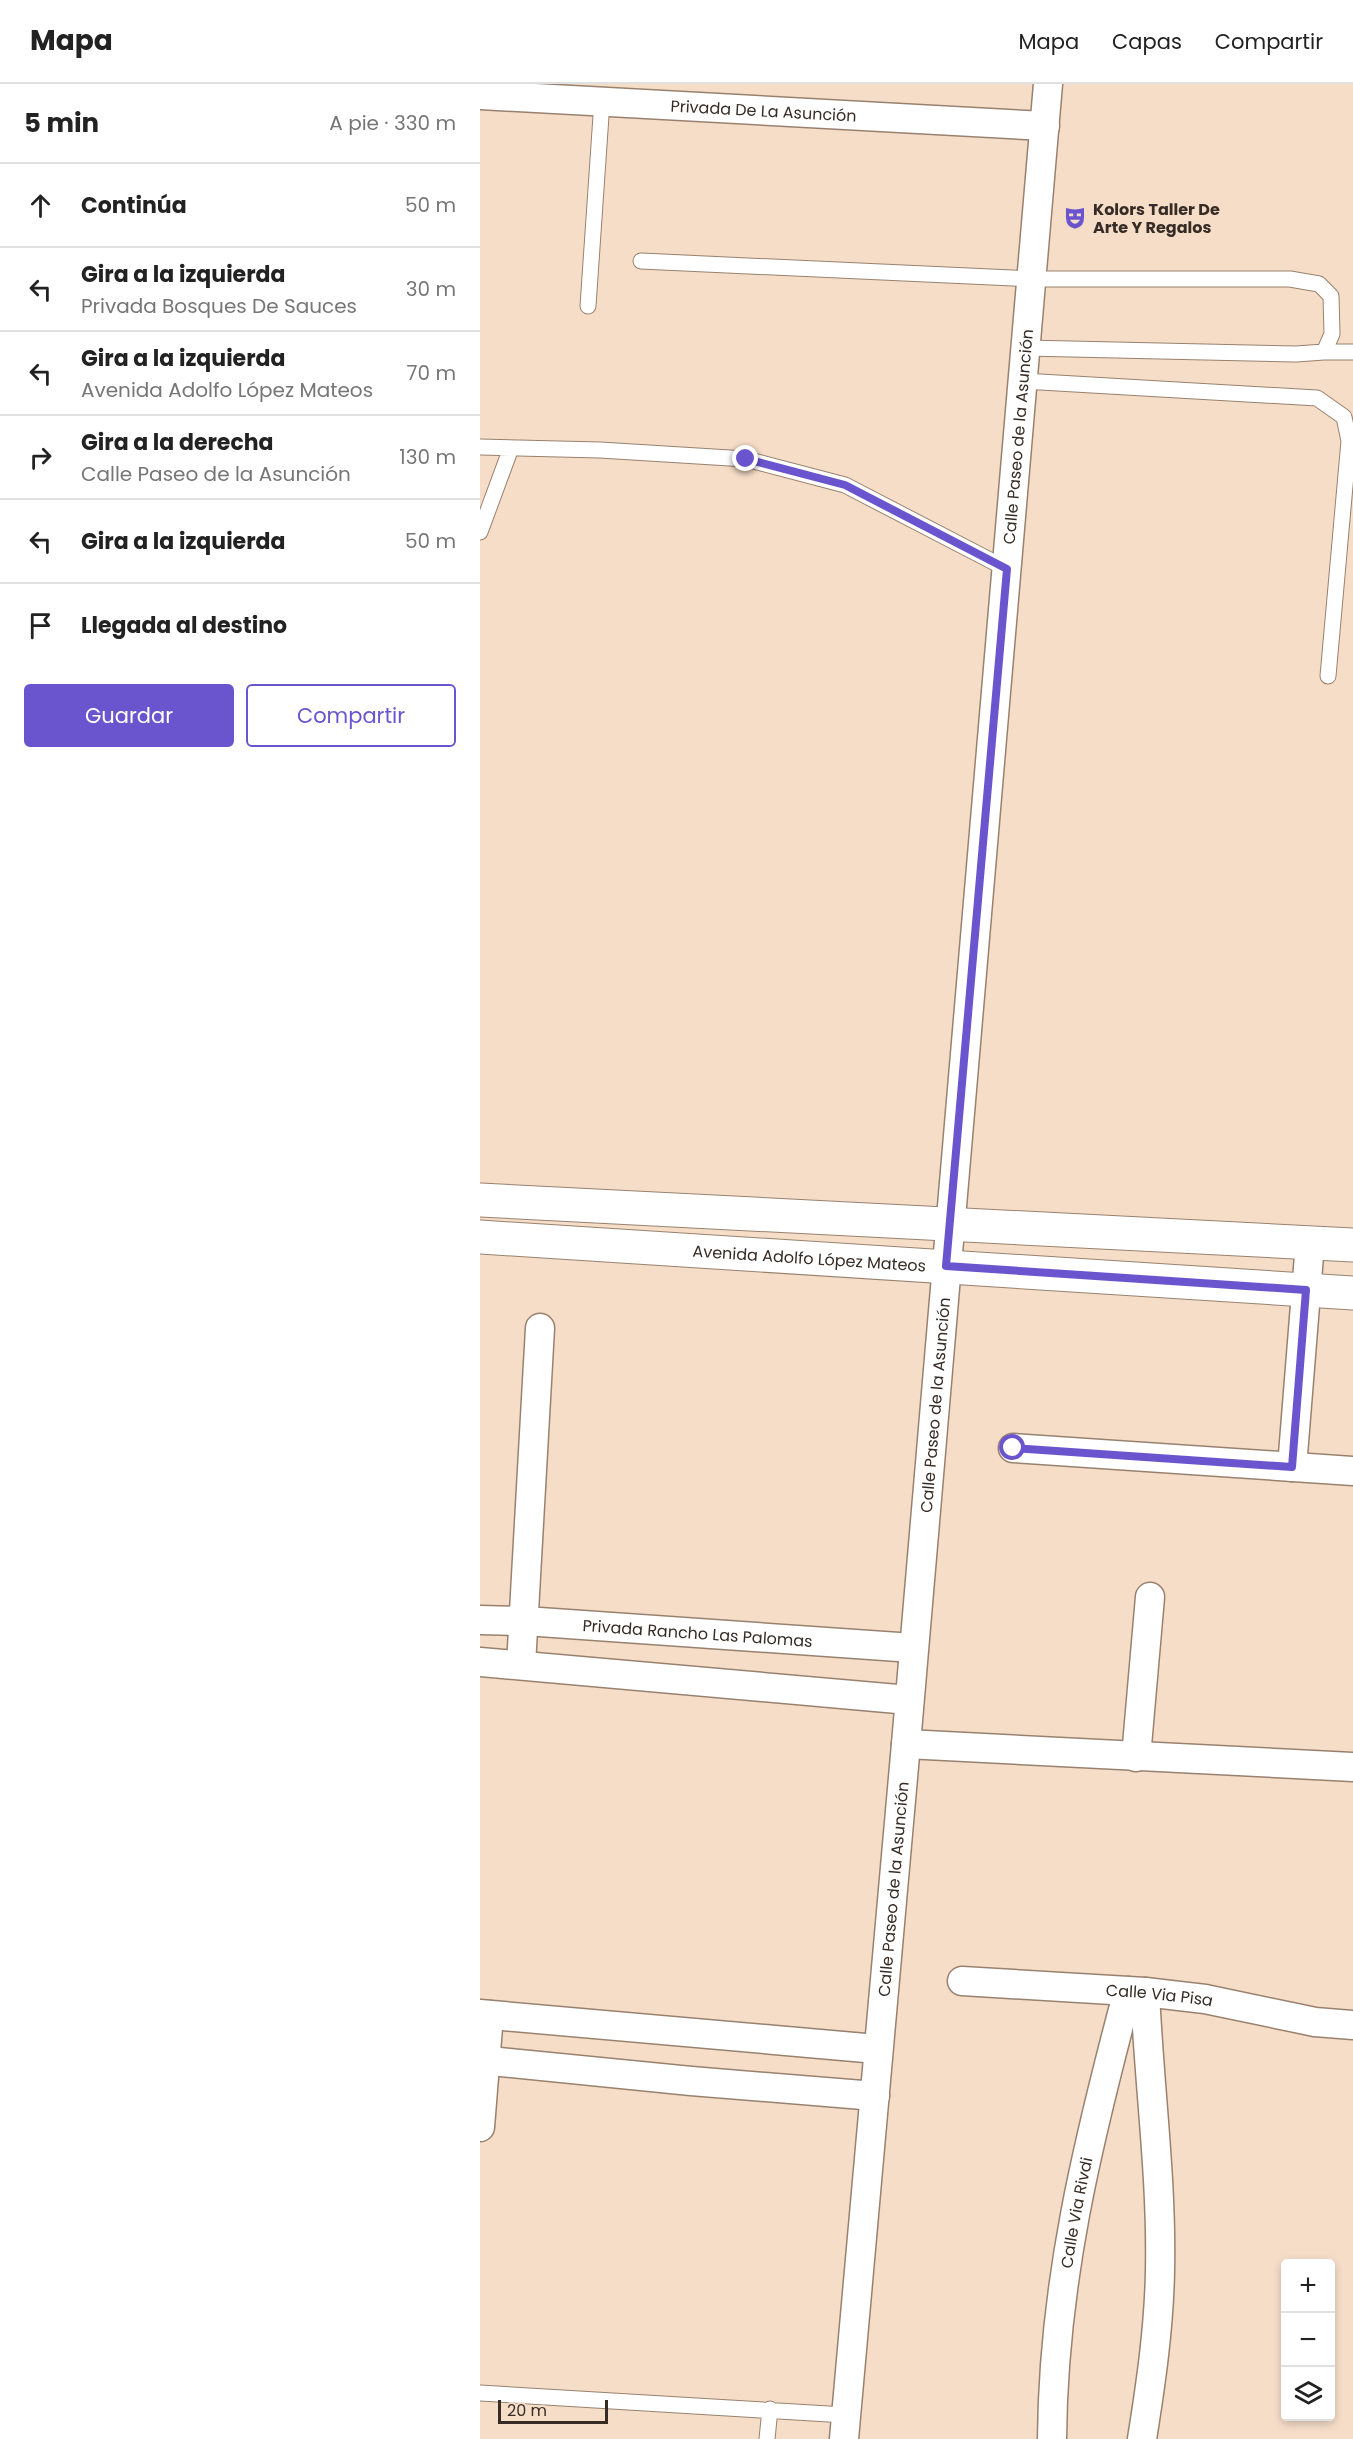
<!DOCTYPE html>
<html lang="es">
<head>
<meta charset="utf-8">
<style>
  body { margin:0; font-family:Poppins,sans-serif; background:#f2f2f2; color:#222 }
  .controls { position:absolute; right:18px; bottom:18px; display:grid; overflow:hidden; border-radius:6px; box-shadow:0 3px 9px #0003 }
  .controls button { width:54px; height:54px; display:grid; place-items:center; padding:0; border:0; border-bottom:2px solid #e0e0e0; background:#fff; color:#222; font:30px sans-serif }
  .scale { position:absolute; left:18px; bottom:15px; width:110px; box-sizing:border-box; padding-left:6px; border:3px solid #362c25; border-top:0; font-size:16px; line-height:21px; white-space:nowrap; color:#362c25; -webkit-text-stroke:4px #f5ddc8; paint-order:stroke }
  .stop { position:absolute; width:18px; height:18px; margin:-14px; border:4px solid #6b55cf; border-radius:50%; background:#fff }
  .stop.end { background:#6b55cf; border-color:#fff; box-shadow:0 2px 6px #0008 }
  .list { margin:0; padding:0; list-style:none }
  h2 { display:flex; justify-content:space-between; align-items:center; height:78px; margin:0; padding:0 24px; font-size:26px }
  h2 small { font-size:20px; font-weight:400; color:#767676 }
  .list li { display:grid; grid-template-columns:39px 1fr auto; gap:18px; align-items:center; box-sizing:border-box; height:84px; padding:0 24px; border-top:2px solid #e0e0e0 }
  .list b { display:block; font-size:22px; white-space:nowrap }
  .list p { margin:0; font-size:20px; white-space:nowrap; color:#767676 }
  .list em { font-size:20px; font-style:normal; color:#767676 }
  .actions { display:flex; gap:12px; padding:18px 24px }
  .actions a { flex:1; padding:14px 0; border:2px solid #6b55cf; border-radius:6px; text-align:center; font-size:21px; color:#6b55cf }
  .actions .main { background:#6b55cf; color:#fff }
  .icon { flex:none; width:33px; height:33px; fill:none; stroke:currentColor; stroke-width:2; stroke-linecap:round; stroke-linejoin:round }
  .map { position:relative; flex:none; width:873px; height:2355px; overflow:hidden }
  header { display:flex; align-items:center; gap:36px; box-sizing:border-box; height:84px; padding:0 30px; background:#fff; border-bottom:2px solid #e0e0e0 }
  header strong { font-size:28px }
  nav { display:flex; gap:33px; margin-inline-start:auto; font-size:21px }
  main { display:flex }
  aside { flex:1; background:#fff }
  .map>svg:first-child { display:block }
</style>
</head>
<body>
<header>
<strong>Mapa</strong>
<nav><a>Mapa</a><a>Capas</a><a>Compartir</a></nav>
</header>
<main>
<aside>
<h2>5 min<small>A pie · 330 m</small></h2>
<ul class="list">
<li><svg class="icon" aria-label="ahead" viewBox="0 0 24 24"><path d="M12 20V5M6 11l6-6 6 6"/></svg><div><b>Continúa</b></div><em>50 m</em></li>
<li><svg class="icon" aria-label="left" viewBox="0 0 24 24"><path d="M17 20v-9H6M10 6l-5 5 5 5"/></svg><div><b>Gira a la izquierda</b><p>Privada Bosques De Sauces</p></div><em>30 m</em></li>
<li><svg class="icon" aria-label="left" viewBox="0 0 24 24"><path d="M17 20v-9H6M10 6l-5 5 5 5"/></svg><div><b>Gira a la izquierda</b><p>Avenida Adolfo López Mateos</p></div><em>70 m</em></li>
<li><svg class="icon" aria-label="right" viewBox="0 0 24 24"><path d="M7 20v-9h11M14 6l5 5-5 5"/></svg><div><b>Gira a la derecha</b><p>Calle Paseo de la Asunción</p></div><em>130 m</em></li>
<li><svg class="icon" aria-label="left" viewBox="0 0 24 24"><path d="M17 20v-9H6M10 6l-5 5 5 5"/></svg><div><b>Gira a la izquierda</b></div><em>50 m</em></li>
<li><svg class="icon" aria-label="arrive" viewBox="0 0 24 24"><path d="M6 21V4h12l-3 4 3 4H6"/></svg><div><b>Llegada al destino</b></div></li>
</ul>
<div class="actions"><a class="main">Guardar</a><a>Compartir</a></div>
</aside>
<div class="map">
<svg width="873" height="2355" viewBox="0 0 873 2355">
  <rect width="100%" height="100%" fill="#f5ddc8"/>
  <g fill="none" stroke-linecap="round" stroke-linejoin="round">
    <g stroke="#98826f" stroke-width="17">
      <path id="lane" d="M161 177 552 195H810L839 200 851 212 852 250 844 268 816 270 546 264
        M108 222 122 17
        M844 268H873
        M543 297 837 314 864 333 869 357 848 592
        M0 363 120 366 266 375 365 401 527 485
        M0 448 31 364
        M0 2309 365 2331
        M287 2355 290 2325"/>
    </g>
    <g stroke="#98826f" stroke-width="31">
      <g id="street">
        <path id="s1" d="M0 11 565 42"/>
        <path d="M533 1364 873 1387"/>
        <path d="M812 1383 830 1159"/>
        <path id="s2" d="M0 1536 45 1537 433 1564"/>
        <path d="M0 1578 429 1616"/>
        <path d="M41 1581 60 1244"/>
        <path d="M426 1660 873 1683"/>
        <path d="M656 1673 670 1513"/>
        <path id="s3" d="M482 1897 665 1908 725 1915 835 1938 873 1941"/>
        <path d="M0 1930 397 1965"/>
        <path d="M0 1976 211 1997 395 2012"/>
        <path d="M0 2043 9 1931"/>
        <path id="s4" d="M364 2355 426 1660 568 0"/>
        <path id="s5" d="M572 2355C573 2199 608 2057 648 1907"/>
        <path d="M662 2355C671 2299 679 2243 680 2187 682 2094 669 2001 665 1908"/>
      </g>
    </g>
    <g stroke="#98826f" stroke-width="35">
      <g id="secondary">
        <path d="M0 1116 873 1161"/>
        <path id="s6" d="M0 1153 873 1209"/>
      </g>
    </g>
    <use href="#lane" stroke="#fff" stroke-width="15"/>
    <use href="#street" stroke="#fff" stroke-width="28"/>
    <use href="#secondary" stroke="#fff" stroke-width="33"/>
  </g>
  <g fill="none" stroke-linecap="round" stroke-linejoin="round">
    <path stroke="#6b55cf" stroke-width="8" d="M266 375 365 401 527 485 466 1182 826 1206 812 1383 533 1364"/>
  </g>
  <defs>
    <g id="theatre-bare" transform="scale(1.8)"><path d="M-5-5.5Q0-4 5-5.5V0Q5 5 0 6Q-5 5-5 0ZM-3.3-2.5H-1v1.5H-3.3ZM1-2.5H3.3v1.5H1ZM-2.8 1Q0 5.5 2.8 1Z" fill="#6b55cf" stroke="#f5ddc8" stroke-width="2.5" paint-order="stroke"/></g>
  </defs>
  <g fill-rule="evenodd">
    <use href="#theatre-bare" x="595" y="134"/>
  </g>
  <g text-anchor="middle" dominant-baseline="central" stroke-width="4.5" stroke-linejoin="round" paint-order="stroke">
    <g font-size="16" fill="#362c25" stroke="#f5ddc8">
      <text stroke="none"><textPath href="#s1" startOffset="284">Privada De La Asunción</textPath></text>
      <text stroke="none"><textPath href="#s4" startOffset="2010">Calle Paseo de la Asunción</textPath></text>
      <text stroke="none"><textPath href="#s6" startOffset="330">Avenida Adolfo López Mateos</textPath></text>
      <text stroke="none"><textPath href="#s4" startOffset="1038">Calle Paseo de la Asunción</textPath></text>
      <text stroke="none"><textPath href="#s2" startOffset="218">Privada Rancho Las Palomas</textPath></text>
      <text stroke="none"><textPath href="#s4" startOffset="552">Calle Paseo de la Asunción</textPath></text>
      <text stroke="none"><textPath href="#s3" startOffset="198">Calle Via Pisa</textPath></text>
      <text stroke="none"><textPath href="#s5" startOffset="228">Calle Via Rivdi</textPath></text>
    </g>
    <g font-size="16" font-weight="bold" fill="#362c25" stroke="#f5ddc8" text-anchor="start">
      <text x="613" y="125">Kolors Taller De<tspan x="613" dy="18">Arte Y Regalos</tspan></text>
    </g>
  </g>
</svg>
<div class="controls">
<button>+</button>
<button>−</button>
<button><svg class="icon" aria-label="layers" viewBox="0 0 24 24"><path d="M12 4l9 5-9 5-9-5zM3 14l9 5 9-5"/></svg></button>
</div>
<div class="scale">20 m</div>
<div class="stop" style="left:533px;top:1364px"></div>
<div class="stop end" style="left:266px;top:375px"></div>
</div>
</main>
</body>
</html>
